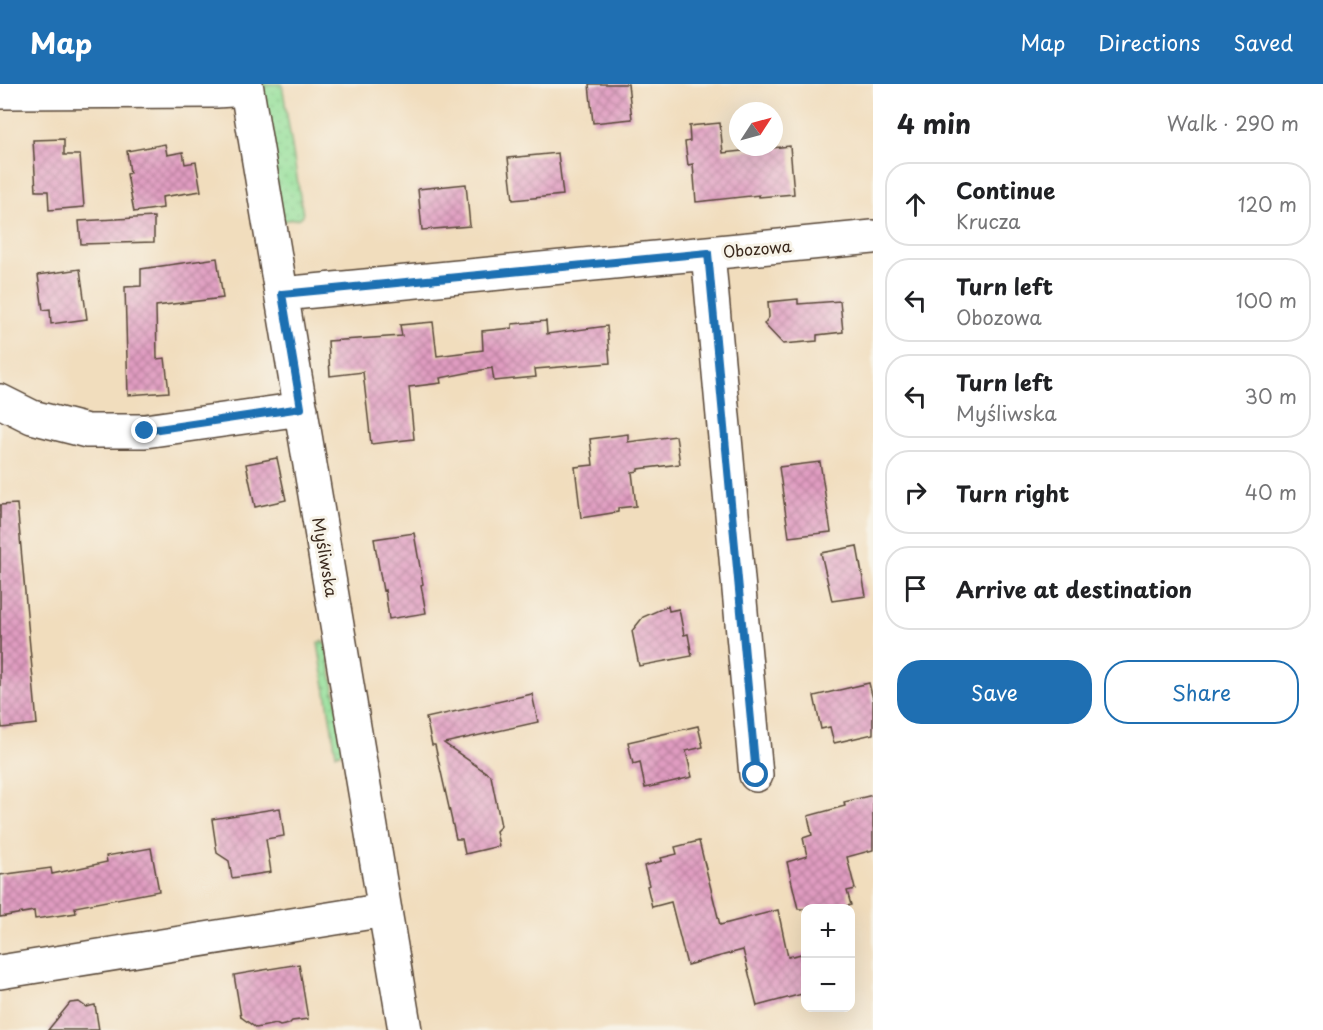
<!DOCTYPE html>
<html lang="en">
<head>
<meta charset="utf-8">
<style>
  body { margin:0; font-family:"Playpen Sans",sans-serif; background:#f2f2f2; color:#202124 }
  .controls { position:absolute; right:18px; bottom:18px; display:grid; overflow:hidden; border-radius:12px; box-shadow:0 6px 24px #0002 }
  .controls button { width:54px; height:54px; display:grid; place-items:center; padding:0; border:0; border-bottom:2px solid #e0e0e0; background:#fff; color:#202124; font:30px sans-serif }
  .compass { position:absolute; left:729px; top:18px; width:54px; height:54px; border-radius:50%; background:#fff; box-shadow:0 6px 24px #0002; rotate:54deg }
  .stop { position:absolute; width:18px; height:18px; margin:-14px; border:4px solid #1f6fb2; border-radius:50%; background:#fff }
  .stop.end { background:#1f6fb2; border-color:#fff; box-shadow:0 2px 6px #0008 }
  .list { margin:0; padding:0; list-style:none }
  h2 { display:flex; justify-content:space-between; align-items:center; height:78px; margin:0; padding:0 24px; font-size:26px }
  h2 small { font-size:20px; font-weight:400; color:#757577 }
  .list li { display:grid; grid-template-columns:39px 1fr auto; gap:18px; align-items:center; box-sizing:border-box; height:84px; margin:0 12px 12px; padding:0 12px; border:2px solid #e0e0e0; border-radius:24px }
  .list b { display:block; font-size:22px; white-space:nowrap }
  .list p { margin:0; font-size:20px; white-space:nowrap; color:#757577 }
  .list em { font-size:20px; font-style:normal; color:#757577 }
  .actions { display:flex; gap:12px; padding:18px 24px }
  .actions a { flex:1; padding:14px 0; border:2px solid #1f6fb2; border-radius:24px; text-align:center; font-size:21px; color:#1f6fb2 }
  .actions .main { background:#1f6fb2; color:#fff }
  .icon { flex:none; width:33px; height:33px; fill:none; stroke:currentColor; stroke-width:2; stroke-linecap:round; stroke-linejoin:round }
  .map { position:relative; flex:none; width:873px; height:946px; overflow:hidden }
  header { display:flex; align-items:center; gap:36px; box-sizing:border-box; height:84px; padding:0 30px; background:#1f6fb2; color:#fff }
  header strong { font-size:28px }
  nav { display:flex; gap:33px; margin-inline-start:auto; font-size:21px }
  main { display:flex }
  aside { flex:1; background:#fff }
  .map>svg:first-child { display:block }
</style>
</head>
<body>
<header>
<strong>Map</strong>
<nav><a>Map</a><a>Directions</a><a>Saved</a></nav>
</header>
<main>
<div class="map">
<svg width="873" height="946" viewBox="0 0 873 946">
  <defs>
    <pattern id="grass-dots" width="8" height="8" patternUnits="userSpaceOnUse" patternTransform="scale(1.5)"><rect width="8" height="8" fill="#96e09b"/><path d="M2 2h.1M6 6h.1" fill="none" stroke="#82c085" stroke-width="1.8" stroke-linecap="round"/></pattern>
    <pattern id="building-cross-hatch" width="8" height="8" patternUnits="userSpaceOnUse" patternTransform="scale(1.5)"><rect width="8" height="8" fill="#e09cc1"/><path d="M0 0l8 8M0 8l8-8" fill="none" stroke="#b77f9c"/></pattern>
  </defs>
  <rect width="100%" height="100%" fill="#f7f3e8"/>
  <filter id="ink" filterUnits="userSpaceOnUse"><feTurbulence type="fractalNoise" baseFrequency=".0167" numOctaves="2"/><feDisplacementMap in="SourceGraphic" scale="12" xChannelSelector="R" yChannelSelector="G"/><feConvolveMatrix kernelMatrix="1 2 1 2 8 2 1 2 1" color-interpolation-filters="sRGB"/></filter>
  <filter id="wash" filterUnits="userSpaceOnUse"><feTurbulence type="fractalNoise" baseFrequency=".008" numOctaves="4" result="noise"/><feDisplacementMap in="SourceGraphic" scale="24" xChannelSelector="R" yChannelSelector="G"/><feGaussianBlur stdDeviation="1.35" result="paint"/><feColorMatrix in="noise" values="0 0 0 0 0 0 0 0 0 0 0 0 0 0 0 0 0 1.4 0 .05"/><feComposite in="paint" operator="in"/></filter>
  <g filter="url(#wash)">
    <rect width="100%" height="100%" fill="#f1ddbd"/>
    <path fill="url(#grass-dots)" stroke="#68855c" stroke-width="1.5" d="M259 0H282L303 131 300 134 282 137Z
      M322 557 326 561 345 664 340 669 336 670 318 559Z"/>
    <g id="blocks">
      <path fill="url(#building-cross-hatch)" d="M589 0H628L632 35 593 39Z
        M720 39 723 69 790 62 794 110 759 113V111L696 118 693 80 688 81 685 58 690 57 689 42Z
        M64 55V71H80L84 123 49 126 48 107H36L33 56Z
        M165 60 167 71 183 68 185 80 196 78 201 107 162 113 163 124 134 128 127 90 130 89 127 67Z
        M558 69 563 111 513 116 508 74Z
        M466 100 470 142 422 146 418 105Z
        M154 133V158L81 160 79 137Z
        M217 174 223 214 156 222 157 275 165 274 169 308 128 311 125 203 141 202V185Z
        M80 185 87 235 51 240 50 225 43 226 38 191Z
        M798 215V220L840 217 843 248 817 251V257L783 260 764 240 769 233 768 218Z
        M546 237 547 250 607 242 610 279 535 285 536 293 494 297 492 284 440 294 441 299 409 303 414 355 371 360 363 288 330 292 328 257 402 252 400 241 433 238 437 272 483 266 482 247 512 244V240Z
        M628 350V358L676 352 680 380 638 385V387L632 388 636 422 618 424V428L581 434 575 383 593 381 590 355Z
        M277 374 286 416 255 423 246 380Z
        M820 378 831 448 789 453 779 383Z
        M17 420 37 640 2 644 0 626V421Z
        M414 449 423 500 421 501 426 529 389 535 385 506 383 507 374 455Z
        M857 462 866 512 832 517 821 469Z
        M668 522 669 527 679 525 684 551 688 550 692 572 639 582 632 547 643 533Z
        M869 599 873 615V650L834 659 830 643 821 645 814 612Z
        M532 610 538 638 444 659 491 692 501 742 496 747 499 762 465 770 462 755H456L435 661H432L426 634Z
        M698 642 703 663 686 667 692 693 645 704 640 678 633 680 628 658Z
        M873 711V766L847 773 855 805 847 807 851 821 835 825H798L787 778 807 772 803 754 812 751 808 732 845 722 844 718Z
        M280 724 284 752 266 755 271 788 232 794 229 777 217 769 212 735Z
        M699 757 720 841 778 826 788 873 806 869V909L757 922 743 866 687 881 671 818 652 823 647 802 649 801 644 782 662 777 661 774 677 770 675 763Z
        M151 764 159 807 75 823 76 829 35 835 34 827 0 833V791L51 784 52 790 107 778 106 772Z
        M299 880 308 935 292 937 289 940 280 942 276 940 256 944 241 933 234 891Z
        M79 918 86 923 95 921 99 946H48L70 919Z"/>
    </g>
  </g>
  <g filter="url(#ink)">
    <use href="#blocks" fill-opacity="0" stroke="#564536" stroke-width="1.5"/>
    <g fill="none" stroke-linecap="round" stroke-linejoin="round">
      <g stroke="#564536" stroke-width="36">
        <path id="minor" d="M246 0 405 946
          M0 8 216 7 247 5
          M708 169 756 691
          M282 210 873 153
          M0 317 32 333 87 347H145L301 325
          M0 888 385 826"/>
      </g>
      <use href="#minor" stroke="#fff" stroke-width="33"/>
    </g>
  </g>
  <g fill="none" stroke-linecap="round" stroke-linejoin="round" filter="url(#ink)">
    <path stroke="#1f6fb2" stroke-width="8" d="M145 347 301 324 282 210 708 169 756 691"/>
  </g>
  <g text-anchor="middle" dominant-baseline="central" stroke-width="6" stroke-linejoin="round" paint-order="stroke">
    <g font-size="16" fill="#3b2a1e" stroke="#f7f3e8">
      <text transform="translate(757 164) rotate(-5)">Obozowa</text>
      <text transform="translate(326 473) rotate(80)">Myśliwska</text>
    </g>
  </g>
</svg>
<div class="controls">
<button>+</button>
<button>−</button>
</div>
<svg class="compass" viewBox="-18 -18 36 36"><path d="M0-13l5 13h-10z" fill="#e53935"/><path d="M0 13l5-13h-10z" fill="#757577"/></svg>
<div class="stop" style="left:756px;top:691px"></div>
<div class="stop end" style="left:145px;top:347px"></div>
</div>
<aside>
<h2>4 min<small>Walk · 290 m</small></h2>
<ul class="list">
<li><svg class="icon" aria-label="ahead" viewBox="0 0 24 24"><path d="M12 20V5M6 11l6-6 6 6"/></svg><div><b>Continue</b><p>Krucza</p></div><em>120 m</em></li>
<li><svg class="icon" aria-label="left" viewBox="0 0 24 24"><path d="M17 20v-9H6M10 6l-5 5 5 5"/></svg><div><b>Turn left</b><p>Obozowa</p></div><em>100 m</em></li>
<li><svg class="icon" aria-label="left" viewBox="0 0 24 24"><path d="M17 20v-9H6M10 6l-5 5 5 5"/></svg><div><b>Turn left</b><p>Myśliwska</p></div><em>30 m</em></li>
<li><svg class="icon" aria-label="right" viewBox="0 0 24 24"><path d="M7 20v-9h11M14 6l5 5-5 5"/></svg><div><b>Turn right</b></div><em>40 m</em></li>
<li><svg class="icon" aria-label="arrive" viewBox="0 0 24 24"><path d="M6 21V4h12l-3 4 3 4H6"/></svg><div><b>Arrive at destination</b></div></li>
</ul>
<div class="actions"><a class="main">Save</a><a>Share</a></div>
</aside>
</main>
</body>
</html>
